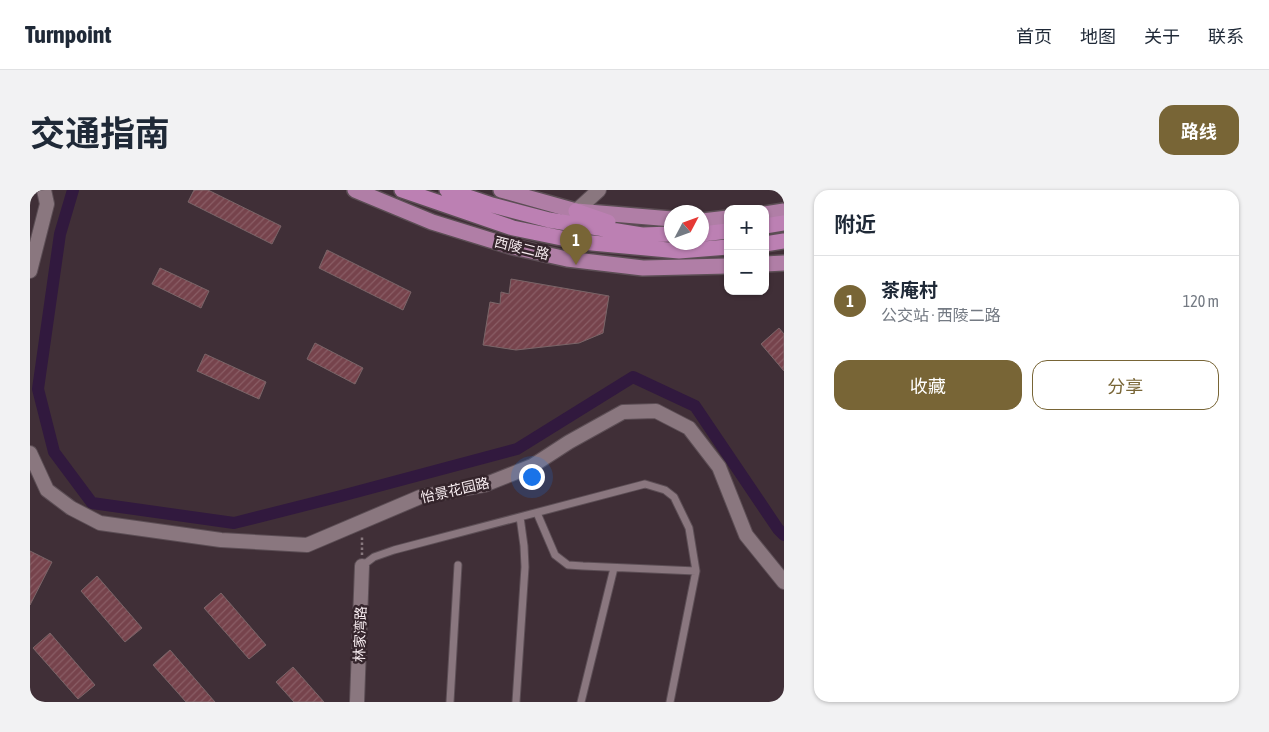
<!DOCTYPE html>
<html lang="zh">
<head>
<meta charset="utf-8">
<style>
  body { margin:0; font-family:"Asap Condensed","Noto Sans SC",sans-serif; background:#f2f2f3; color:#1f2937 }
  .controls { position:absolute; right:15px; top:15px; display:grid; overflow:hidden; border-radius:10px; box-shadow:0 1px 4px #0004 }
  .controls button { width:45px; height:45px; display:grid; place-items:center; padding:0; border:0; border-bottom:1px solid #e0e1e3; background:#fff; color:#1f2937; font:25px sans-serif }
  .compass { position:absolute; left:634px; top:15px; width:45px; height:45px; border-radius:50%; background:#fff; box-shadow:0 1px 4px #0004; rotate:49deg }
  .you { position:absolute; left:501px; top:286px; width:18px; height:18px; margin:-12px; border:4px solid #fff; border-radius:50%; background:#1a73e8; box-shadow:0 0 0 8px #1a73e833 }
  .badge { display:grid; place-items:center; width:32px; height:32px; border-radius:50%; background:#786536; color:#fff; font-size:16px; font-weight:700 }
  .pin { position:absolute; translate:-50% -41px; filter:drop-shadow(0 1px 2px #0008) }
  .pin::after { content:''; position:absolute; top:26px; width:18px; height:15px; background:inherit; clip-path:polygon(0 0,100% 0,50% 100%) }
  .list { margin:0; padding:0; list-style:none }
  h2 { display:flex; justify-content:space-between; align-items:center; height:65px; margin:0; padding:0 20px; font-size:21px }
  h2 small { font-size:16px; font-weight:400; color:#747a83 }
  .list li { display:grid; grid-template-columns:32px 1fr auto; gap:15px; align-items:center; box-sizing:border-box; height:90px; padding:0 20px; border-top:1px solid #e0e1e3 }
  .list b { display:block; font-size:19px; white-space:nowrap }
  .list p { margin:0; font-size:16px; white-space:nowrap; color:#747a83 }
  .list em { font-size:16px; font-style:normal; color:#747a83 }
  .actions { display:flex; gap:10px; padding:15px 20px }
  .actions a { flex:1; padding:11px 0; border:1px solid #786536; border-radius:15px; text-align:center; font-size:18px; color:#786536 }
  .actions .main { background:#786536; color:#fff }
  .map { position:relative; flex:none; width:754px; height:512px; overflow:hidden; border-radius:15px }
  header { display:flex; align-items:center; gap:30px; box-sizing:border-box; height:70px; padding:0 25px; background:#fff; border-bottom:1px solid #e0e1e3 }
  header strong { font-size:24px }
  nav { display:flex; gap:28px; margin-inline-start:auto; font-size:18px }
  .intro { display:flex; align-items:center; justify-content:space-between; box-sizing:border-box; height:120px; padding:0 30px }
  h1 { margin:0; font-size:35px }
  .button { padding:12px 22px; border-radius:15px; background:#786536; color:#fff; font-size:18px; font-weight:700 }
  main { display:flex; gap:30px; padding:0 30px }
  aside { flex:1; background:#fff; border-radius:15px; box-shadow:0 1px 4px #0004 }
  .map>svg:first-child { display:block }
</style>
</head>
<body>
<header>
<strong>Turnpoint</strong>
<nav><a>首页</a><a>地图</a><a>关于</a><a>联系</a></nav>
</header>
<div class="intro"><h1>交通指南</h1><a class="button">路线</a></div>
<main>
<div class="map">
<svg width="754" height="512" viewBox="0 0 754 512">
  <defs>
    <pattern id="building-hatch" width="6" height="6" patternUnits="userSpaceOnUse" patternTransform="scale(1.25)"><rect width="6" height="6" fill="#76434c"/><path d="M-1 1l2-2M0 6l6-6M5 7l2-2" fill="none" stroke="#8a5e66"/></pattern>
  </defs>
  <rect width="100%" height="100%" fill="#402f37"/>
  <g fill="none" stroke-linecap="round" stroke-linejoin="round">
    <path stroke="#31193e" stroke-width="12" d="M43 0 30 44 8 199 24 262 62 313 204 333 311 306 487 259 603 187 665 216 748 339 754 345"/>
  </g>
  <path fill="url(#building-hatch)" stroke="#7a6568" d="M164 0H178L251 36 242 54 158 12Z
    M297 60 381 102 373 120 289 78Z
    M130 78 179 101 171 118 122 94Z
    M481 89 579 106 573 143 549 153 486 160 453 155 460 112 470 114 471 102 479 104Z
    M749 138 754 144V181L731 154Z
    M285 153 333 178 325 194 277 169Z
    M175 164 236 192 229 209 167 181Z
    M0 361 22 372 0 415Z
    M67 386 112 438 95 452 51 401Z
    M191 403 236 455 219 469 174 418Z
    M20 443 65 495 48 509 3 458Z
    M140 460 185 512H156L123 475Z
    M263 477 294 512H264L246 492Z"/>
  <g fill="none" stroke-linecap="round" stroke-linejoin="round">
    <g stroke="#5c4e55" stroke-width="9">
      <path id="service" d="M507 323 525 365 538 375 553 376 666 381
        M332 376 344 367 364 360 615 294 635 300 644 307 659 338 666 381 640 512
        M420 512 428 375
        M486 512 495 377 494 356 490 327
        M551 512 584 378"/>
    </g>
    <g stroke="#5c4e55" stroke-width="16">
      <path id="minor" d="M546 21 569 0
        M0 81 17 14 14 0
        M0 263 17 300 41 318 70 333 191 350 277 355 390 307 454 295 502 276 539 252 593 222 626 221 659 238 689 277 716 345 754 392
        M327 512 332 376"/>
    </g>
    <g stroke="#5c4e55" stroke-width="18">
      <path id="primary" d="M325 0 402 32 483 57 537 69 613 78 698 76
        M471 0 546 21 642 29
        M735 24 754 21
        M672 31 698 28
        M735 74 754 73"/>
    </g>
    <g stroke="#5c4e55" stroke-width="18">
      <path id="trunk" d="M372 0 483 38 551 52 649 61 698 57
        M417 0 462 15 519 30 612 45 642 44
        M546 21 578 32
        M735 36 754 33
        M672 44 698 41
        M735 54 754 51"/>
    </g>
    <path stroke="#87787e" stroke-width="2.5" stroke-dasharray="2.5 2.5" stroke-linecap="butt" d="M332 365V345"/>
    <use href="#service" stroke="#8a777f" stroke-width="7"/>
    <use href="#minor" stroke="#8a777f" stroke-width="14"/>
    <use href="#primary" stroke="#b07ea6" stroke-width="15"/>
    <use href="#trunk" stroke="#bc80b3" stroke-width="15"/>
  </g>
  <g text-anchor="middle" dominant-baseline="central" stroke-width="5" stroke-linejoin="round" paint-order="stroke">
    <g font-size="14" fill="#f7ecf0" stroke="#35252c">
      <text transform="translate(492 58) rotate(14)">西陵二路</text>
      <text transform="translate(425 300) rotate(-13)">怡景花园路</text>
      <text transform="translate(330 444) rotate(-88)">林家湾路</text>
    </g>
  </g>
</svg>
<div class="controls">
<button>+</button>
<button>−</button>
</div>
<svg class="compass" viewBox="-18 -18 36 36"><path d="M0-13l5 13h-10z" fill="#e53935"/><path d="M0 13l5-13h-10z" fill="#747a83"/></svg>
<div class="you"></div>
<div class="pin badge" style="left:546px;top:75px">1</div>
</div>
<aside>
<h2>附近<small></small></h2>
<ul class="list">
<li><span class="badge">1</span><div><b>茶庵村</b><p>公交站 · 西陵二路</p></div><em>120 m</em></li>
</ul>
<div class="actions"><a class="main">收藏</a><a>分享</a></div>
</aside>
</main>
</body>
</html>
